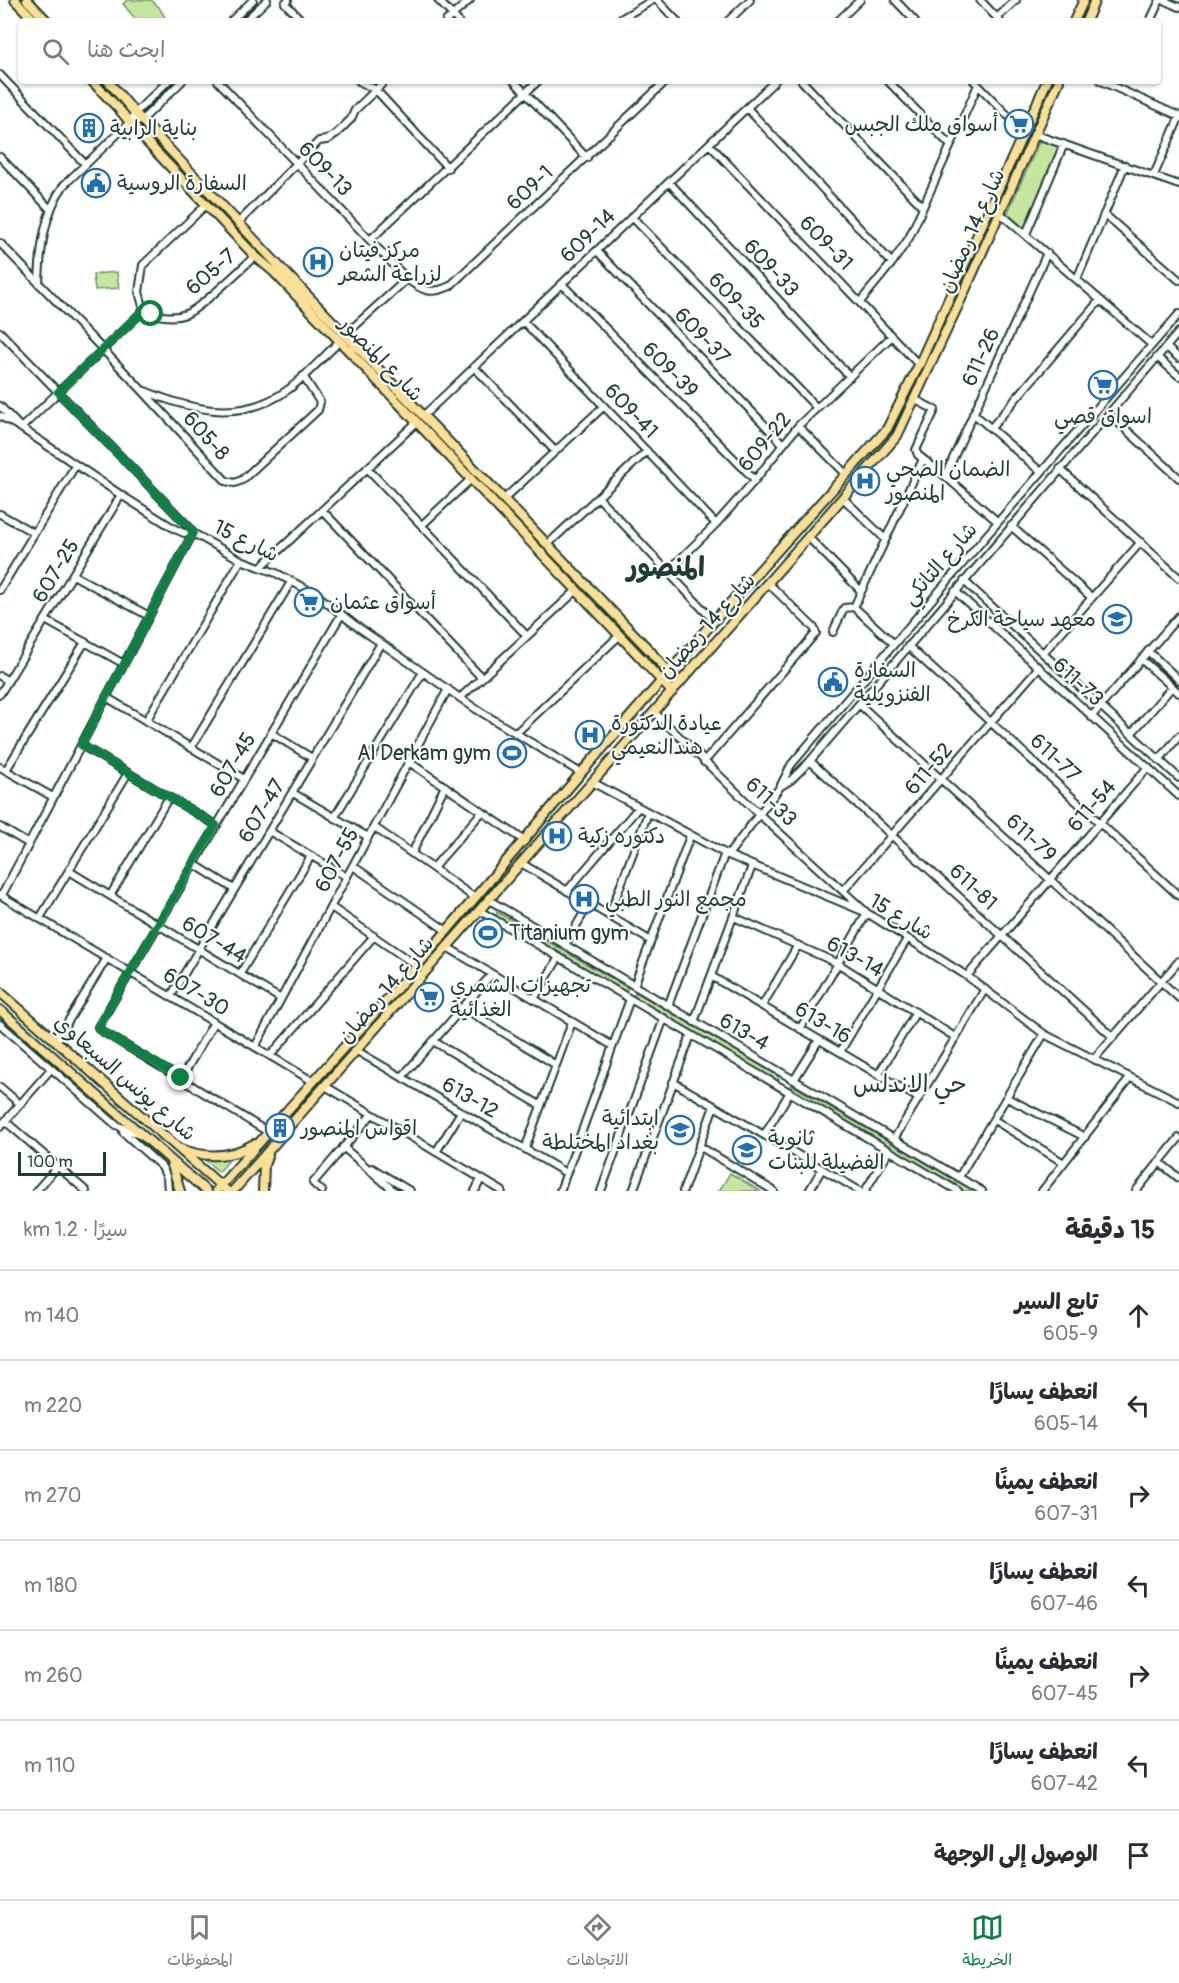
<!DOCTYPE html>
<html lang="ar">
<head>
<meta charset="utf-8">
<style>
  body { margin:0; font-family:Pangolin,"Playpen Sans Arabic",sans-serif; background:#f2f2f3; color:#2b2b33; direction:rtl }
  .scale { position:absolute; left:18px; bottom:15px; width:88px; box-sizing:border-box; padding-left:6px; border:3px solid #1f3d34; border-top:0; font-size:16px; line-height:21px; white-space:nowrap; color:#1f3d34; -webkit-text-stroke:4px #fff; paint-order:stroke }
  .stop { position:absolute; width:18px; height:18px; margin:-14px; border:4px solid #0b8043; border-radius:50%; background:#fff }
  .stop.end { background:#0b8043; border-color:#fff; box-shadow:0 2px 6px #0008 }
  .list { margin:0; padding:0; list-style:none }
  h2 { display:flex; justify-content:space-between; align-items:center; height:78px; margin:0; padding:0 24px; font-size:26px }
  h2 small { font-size:20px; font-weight:400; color:#7c7c81 }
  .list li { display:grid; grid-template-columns:39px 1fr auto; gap:18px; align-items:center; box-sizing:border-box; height:90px; padding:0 24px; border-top:2px solid #e1e1e2 }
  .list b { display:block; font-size:22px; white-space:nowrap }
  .list p { margin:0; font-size:20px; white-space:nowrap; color:#7c7c81 }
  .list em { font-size:20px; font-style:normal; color:#7c7c81 }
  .icon { flex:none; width:33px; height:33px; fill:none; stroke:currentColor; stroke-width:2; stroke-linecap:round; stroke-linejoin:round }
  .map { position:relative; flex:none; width:1179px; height:1191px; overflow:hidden; direction:ltr }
  .search { position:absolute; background:#fff; box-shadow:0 2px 4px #0004; left:18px; right:18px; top:18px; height:66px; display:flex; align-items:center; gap:15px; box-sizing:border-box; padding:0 21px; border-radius:6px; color:#7c7c81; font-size:22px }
  .sheet { height:708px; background:#fff }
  nav { display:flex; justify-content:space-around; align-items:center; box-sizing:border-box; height:84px; border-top:2px solid #e1e1e2; background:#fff; font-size:16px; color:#7c7c81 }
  nav a { display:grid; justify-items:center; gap:3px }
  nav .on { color:#0b8043 }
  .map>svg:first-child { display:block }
</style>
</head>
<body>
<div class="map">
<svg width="1179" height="1191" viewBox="0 0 1179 1191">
  <rect width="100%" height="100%" fill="#fff"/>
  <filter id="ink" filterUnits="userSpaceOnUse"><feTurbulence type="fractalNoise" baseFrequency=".0167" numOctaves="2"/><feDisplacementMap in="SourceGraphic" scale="12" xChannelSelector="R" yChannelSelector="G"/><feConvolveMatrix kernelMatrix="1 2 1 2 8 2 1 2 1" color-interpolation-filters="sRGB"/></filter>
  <g filter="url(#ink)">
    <path fill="#c4e69f" stroke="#72926a" stroke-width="1.5" d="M127 0H151L159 7 167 21H137L123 4Z
      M1041 138 1059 145 1060 147 1025 227H1023L1007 214Z
      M117 272 119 288 95 290 93 274Z
      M497 912 628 988 626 992 496 916Z
      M636 992 778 1076 779 1080H776L633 996Z
      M790 1085H792L974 1191H964L790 1088Z
      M231 1158 219 1172 204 1159Z
      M730 1173 760 1191H719Z"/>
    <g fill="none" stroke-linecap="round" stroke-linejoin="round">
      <g stroke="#1f3d34" stroke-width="10">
        <path id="minor" d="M288 0 285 3 302 21
          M438 0 458 21
          M657 0 677 21
          M895 0 915 21
          M980 0 1000 21
          M1163 0 1179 7
          M997 18 1016 0
          M231 21 253 0
          M245 21 267 0
          M446 21 470 0
          M617 21 653 0
          M728 21 750 0
          M838 21 860 0
          M1150 21 1160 0
          M0 75 85 164
          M218 81 407 279C423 291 431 295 450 286L666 81
          M359 81 376 90 448 168
          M514 81 587 158
          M802 81 923 207
          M888 81 950 145
          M974 81 1024 132
          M1101 81 1179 116
          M747 108 892 263
          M129 123 142 120 182 81
          M1034 134 1179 185
          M709 144 919 365
          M0 157 50 209
          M1154 175 1179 118
          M669 182 850 377
          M206 205 143 265 139 292 144 310C156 316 173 319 186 314 201 308 241 269 255 256
          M1000 213 1152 345
          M1104 214 1179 280
          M632 217 816 407
          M239 222 319 141 327 140 337 133 351 119 355 110 385 81
          M1026 234 1064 144
          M370 240 538 81
          M0 243 141 389 226 481 235 483 242 480 318 410 320 402 303 376
          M597 251 783 444
          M1077 279 1125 165
          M39 284C40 251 44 212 64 185L129 123 135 113 168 81
          M562 284 755 480
          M860 302 892 263 909 238 978 85
          M523 321 716 524
          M0 332 189 527 193 533 2 895
          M346 334 407 279
          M1166 347 1179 358
          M1157 357 1179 376
          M474 367 555 451
          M145 391C193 411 243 423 289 389 307 375 323 357 340 341
          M914 399 935 410 916 450 918 455 945 476 998 522
          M0 406 21 428 144 310
          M973 413 1041 472
          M1109 414 1179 478
          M0 416 21 428 121 495 175 529 184 533H193L241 560 276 573 317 595 355 625 476 709 581 773
          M423 416 775 81
          M798 426 847 475
          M991 428 1100 300
          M367 468 527 636
          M1060 469 1179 578
          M945 476 1047 253
          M598 497 714 621
          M843 498 885 539
          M504 499 604 406
          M322 510 482 678
          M0 514 34 533
          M422 525 471 479
          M1011 526 1091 597
          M809 538 861 591
          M547 545 647 451
          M261 567 417 422
          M668 571 716 524 755 480 798 426 891 337
          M73 575 149 616
          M964 581 1179 778
          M0 590 75 466
          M955 591 1179 796
          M854 607 923 459
          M45 620 124 664
          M833 632 844 608 854 607 893 643
          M908 646 1179 896
          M1148 651 1179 680
          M1043 653 1141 542
          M1141 659 1179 693
          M0 676 8 681
          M0 694 121 495
          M106 697 244 779
          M461 697 577 590
          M859 704 1179 998
          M654 712 759 814 867 913 800 1029
          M1091 717 1179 616
          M146 721 241 560
          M271 733 312 758
          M516 733 620 635
          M1131 734 1172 687
          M81 745 216 825
          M191 748 291 582
          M1159 760 1179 736
          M810 761 1113 1037
          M409 762 525 841
          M704 762 816 633 814 628 769 584
          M0 767 53 797
          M6 770 85 642
          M592 782 728 855 867 913 967 976 1044 1034 1179 1102
          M781 786 791 780 810 761 1179 332
          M293 793 368 837
          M334 818 423 672
          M0 827 29 844
          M374 827 475 898
          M269 831 347 877
          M412 853 445 786
          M728 855 780 787 791 765 998 522 1179 314
          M521 863 651 941
          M194 864 234 889
          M353 866 447 931
          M433 868 482 812
          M69 871 281 999
          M567 891 638 808
          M843 891 1039 667
          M0 895 314 1082
          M110 896 169 797
          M489 900 982 1191
          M331 907 417 966
          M480 911 958 1191
          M609 916 648 813
          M734 917 837 963 955 1037
          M40 918 128 773
          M565 945 589 904
          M447 947 613 1046
          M240 974 311 856
          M711 976 918 1098
          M967 976 1148 767
          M634 986 690 836
          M171 996 381 643
          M534 999 559 957
          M668 1006 725 853
          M762 1006 798 945
          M462 1007 556 1065
          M694 1022 752 866
          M0 1024 116 1125 142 1136
          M56 1041 107 958
          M433 1041 540 1105
          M255 1047 448 689
          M357 1051 566 1173
          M840 1052 907 939
          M270 1056 374 936
          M1094 1059 1179 961
          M878 1075 916 1012
          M402 1077 492 974
          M181 1079 214 1022
          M794 1080 819 1040
          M673 1082 860 1191
          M325 1086 502 1191
          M0 1087 20 1104
          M1007 1098 1085 1137
          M994 1120 1064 1163
          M5 1121 86 1191
          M0 1127 51 1069
          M123 1132 162 1167 167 1178 168 1191
          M268 1132 100 1030 98 1027 341 615
          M764 1135 790 1092
          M894 1139 985 989
          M699 1146 774 1191
          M343 1147 394 1191
          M525 1149 572 1022
          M436 1152 461 1112
          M1159 1162 1179 1178
          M372 1168 410 1191
          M959 1177 1044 1034
          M36 1191 58 1166
          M322 1191 313 1183 372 1114
          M475 1191 481 1179
          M560 1191 630 999
          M601 1191 664 1018
          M633 1191 691 1035
          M683 1191 714 1106
          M809 1191 822 1169
          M865 1191 889 1151
          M1042 1191 1130 1078
          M1136 1191 1179 1138"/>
      </g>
      <g stroke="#1f3d34" stroke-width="12">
        <path id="major" d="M15 0 35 21
          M27 0 47 21
          M1074 21 1084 0
          M1086 21 1095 0
          M92 81 118 108 144 139 255 256 274 272 644 661
          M108 81 135 113 280 267 652 653
          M653 655 680 683
          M645 663 672 692
          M0 992 227 1191
          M0 1010 206 1191
          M276 1123 417 966 581 773 714 621 887 429 919 365 1047 81
          M285 1131 897 436 962 297 1059 81
          M181 1149C205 1158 231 1158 254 1144
          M171 1162 180 1191
          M216 1191 275 1125
          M233 1191 284 1133
          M263 1191 264 1165 268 1154"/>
      </g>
      <use href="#minor" stroke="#fff" stroke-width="6"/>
      <use href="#major" stroke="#fbdf96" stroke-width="8"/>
    </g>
  </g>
  <g fill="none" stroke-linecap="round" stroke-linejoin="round" filter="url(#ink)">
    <path stroke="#0b8043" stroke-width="8" d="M151 314 144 310 58 392 189 527 193 533 81 745 216 825 98 1027 100 1030 181 1078"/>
  </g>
  <defs>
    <g id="supermarket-ring" transform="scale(1.5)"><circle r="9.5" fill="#fff" stroke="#1f6fb2" stroke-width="1.5"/><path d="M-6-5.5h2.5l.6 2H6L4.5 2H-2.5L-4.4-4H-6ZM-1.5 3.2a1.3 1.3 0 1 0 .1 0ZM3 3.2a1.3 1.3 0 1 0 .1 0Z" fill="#1f6fb2"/></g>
    <g id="building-ring" transform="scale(1.5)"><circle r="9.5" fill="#fff" stroke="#1f6fb2" stroke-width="1.5"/><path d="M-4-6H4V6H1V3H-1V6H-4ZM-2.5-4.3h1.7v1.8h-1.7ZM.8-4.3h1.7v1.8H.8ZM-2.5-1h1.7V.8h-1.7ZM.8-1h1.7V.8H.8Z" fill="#1f6fb2"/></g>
    <g id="civic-ring" transform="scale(1.5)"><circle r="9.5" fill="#fff" stroke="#1f6fb2" stroke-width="1.5"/><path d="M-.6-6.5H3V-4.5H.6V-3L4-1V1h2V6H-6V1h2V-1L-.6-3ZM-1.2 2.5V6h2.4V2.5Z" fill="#1f6fb2"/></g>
    <g id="hospital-ring" transform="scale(1.5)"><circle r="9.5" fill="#fff" stroke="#1f6fb2" stroke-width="1.5"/><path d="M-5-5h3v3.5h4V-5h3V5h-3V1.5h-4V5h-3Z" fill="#1f6fb2"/></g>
    <g id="university-ring" transform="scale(1.5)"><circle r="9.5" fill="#fff" stroke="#1f6fb2" stroke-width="1.5"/><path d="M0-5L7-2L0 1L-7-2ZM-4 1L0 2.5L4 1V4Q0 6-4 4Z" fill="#1f6fb2"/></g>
    <g id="stadium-ring" transform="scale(1.5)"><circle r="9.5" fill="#fff" stroke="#1f6fb2" stroke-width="1.5"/><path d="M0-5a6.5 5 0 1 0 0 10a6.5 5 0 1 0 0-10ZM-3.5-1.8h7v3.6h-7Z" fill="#1f6fb2"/></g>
    <g id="school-ring" transform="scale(1.5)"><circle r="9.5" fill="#fff" stroke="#1f6fb2" stroke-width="1.5"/><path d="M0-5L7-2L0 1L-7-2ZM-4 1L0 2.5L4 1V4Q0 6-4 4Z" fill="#1f6fb2"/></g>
  </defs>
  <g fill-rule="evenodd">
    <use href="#supermarket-ring" x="1019" y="124"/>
    <use href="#building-ring" x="89" y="128"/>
    <use href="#civic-ring" x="96" y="183"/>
    <use href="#hospital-ring" x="318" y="262"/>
    <use href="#supermarket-ring" x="1103" y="385"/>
    <use href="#hospital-ring" x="865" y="481"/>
    <use href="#supermarket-ring" x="309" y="602"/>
    <use href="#university-ring" x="1117" y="619"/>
    <use href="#civic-ring" x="833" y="682"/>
    <use href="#hospital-ring" x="590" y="735"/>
    <use href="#stadium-ring" x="512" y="753"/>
    <use href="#hospital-ring" x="557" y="836"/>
    <use href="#hospital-ring" x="584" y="899"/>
    <use href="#stadium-ring" x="488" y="933"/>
    <use href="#supermarket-ring" x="429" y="997"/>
    <use href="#building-ring" x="280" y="1128"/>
    <use href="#school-ring" x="680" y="1130"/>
    <use href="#school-ring" x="747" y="1150"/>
  </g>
  <g text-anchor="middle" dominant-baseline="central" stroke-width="4.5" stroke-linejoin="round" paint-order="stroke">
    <g font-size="21" fill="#1f3d34" stroke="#fff" text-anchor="start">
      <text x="998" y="124" text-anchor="end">أسواق ملك الجبس</text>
      <text x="110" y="128">بناية الرابية</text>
      <text x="117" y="183">السفارة الروسية</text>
      <text x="339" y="250">مركز فيتان<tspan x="339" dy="24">لزراعة الشعر</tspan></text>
      <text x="1103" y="416" text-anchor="middle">اسواق قصي</text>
      <text x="886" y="469">الضمان الصحي<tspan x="886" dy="24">المنصور</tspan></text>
      <text x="330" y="602">أسواق عثمان</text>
      <text x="1096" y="619" text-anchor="end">معهد سياحة الكرخ</text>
      <text x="854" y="670">السفارة<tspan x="854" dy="24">الفنزويلية</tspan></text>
      <text x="611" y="723">عيادة الدكتورة<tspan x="611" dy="24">هندالنعيمي</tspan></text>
      <text x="491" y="753" text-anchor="end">Al Derkam gym</text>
      <text x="578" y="836">دكتوره زكية</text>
      <text x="605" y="899">مجمع النور الطبي</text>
      <text x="509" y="933">Titanium gym</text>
      <text x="450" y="985">تجهيزات الشمري<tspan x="450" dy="24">الغذائية</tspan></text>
      <text x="659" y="1118" text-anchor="end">ابتدائية<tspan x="659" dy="24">بغداد المختلطة</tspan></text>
      <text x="301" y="1128">اقواس المنصور</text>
      <text x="768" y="1138">ثانوية<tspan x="768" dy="24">الفضيلة للبنات</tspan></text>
    </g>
    <g font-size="21" fill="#1f3d34" stroke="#fff">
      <text transform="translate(325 169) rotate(46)">609-13</text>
      <text transform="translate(530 188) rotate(-43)">609-1</text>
      <text transform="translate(972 231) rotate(-66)">شارع 14 رمضان</text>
      <text transform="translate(588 236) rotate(-44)">609-14</text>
      <text transform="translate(826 243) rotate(46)">609-31</text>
      <text transform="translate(771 268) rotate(47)">609-33</text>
      <text transform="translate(211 272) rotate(-41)">605-7</text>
      <text transform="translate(736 301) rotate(46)">609-35</text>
      <text transform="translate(702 336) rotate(46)">609-37</text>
      <text transform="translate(981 357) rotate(-65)">611-26</text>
      <text transform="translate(381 359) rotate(46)">شارع المنصور</text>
      <text transform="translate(670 370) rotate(45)">609-39</text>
      <text transform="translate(631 411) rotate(46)">609-41</text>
      <text transform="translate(206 436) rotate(48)">605-8</text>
      <text transform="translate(765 442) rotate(-50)">609-22</text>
      <text transform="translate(246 541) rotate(26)">شارع 15</text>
      <text transform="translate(940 564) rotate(-49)">شارع التانكي</text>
      <text transform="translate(56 571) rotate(-59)">607-25</text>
      <text transform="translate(707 626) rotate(-48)">شارع 14 رمضان</text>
      <text transform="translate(1078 682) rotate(43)">611-73</text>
      <text transform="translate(1055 758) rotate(43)">611-77</text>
      <text transform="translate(233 765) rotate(-60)">607-45</text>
      <text transform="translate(929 769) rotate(-49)">611-52</text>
      <text transform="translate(771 802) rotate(43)">611-33</text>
      <text transform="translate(1092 806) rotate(-49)">611-54</text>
      <text transform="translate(262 811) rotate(-59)">607-47</text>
      <text transform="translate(1031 838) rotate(43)">611-79</text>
      <text transform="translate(337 860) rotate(-62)">607-55</text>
      <text transform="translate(973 887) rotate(43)">611-81</text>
      <text transform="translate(901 917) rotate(31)">شارع 15</text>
      <text transform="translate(214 940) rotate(31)">607-44</text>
      <text transform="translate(855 957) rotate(29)">613-14</text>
      <text transform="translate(386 990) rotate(-49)">شارع 14 رمضان</text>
      <text transform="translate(196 992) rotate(31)">607-30</text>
      <text transform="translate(823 1023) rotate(31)">613-16</text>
      <text transform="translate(744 1032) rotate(30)">613-4</text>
      <text transform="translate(125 1078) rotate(41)">شارع يونس السبعاوي</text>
      <text transform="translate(470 1098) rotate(30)">613-12</text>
    </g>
    <g font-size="24" fill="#1f3d34" stroke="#fff">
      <text x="910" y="1084">حي الاندلس</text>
    </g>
    <g font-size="27" font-weight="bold" fill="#1f3d34" stroke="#fff">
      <text x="666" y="567">المنصور</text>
    </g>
  </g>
</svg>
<div class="scale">100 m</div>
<div class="stop" style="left:151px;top:314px"></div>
<div class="stop end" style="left:181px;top:1078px"></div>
<div class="search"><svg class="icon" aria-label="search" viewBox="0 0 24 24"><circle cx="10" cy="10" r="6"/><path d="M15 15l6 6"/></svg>ابحث هنا</div>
</div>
<section class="sheet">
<h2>15 دقيقة<small>سيرًا · 1.2 km</small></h2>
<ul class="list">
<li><svg class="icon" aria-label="ahead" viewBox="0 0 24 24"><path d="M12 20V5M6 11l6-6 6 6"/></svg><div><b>تابع السير</b><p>605-9</p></div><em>140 m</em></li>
<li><svg class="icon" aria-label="left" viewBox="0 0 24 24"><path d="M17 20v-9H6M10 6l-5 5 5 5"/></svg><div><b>انعطف يسارًا</b><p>605-14</p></div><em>220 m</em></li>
<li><svg class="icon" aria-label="right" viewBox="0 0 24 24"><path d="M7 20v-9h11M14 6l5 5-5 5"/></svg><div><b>انعطف يمينًا</b><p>607-31</p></div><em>270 m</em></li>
<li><svg class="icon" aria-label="left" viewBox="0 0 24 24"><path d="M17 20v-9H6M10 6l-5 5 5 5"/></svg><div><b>انعطف يسارًا</b><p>607-46</p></div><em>180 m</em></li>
<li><svg class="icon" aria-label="right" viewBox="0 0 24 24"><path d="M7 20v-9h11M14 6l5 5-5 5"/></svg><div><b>انعطف يمينًا</b><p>607-45</p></div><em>260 m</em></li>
<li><svg class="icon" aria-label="left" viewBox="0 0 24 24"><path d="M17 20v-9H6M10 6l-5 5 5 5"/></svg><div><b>انعطف يسارًا</b><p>607-42</p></div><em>110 m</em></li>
<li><svg class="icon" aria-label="arrive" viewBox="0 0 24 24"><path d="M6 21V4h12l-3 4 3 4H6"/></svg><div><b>الوصول إلى الوجهة</b></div></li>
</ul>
</section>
<nav>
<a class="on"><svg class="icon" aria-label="map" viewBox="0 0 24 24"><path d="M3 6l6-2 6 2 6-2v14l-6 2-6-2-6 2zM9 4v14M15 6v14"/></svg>الخريطة</a>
<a><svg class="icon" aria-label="directions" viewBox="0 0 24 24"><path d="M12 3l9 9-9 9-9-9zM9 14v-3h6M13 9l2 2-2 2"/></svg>الاتجاهات</a>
<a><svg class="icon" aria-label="saved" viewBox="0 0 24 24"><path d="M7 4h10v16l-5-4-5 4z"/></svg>المحفوظات</a>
</nav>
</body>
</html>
